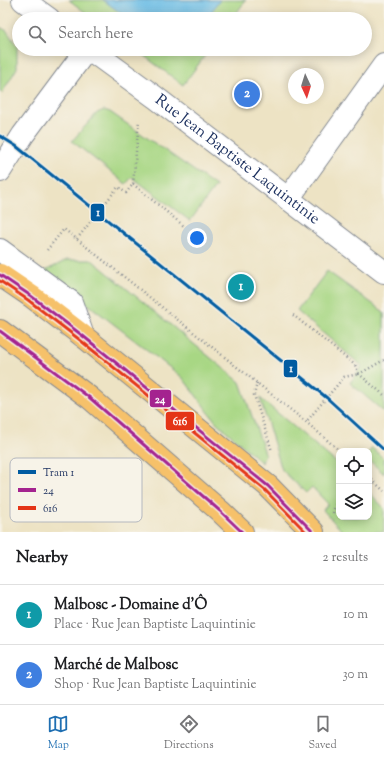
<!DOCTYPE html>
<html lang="en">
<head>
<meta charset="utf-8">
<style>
  body { margin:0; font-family:"Sorts Mill Goudy",serif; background:#f2f2f2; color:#202124 }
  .controls { position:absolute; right:12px; bottom:12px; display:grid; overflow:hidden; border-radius:8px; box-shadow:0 2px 10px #0003 }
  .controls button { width:36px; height:36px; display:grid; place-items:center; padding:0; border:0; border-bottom:1px solid #e0e0e0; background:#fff; color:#202124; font:20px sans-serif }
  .compass { position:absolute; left:288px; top:68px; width:36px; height:36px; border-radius:50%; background:#fff; box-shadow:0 2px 10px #0003; rotate:176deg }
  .you { position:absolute; left:197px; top:238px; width:14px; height:14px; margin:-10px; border:3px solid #fff; border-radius:50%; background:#1a73e8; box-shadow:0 0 0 6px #1a73e833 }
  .badge { display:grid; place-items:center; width:26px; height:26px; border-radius:50%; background:#1f6fb2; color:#fff; font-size:13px; font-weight:700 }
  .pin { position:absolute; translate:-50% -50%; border:2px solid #fff; box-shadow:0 1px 4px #0006 }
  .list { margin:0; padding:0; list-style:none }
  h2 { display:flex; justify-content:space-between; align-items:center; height:52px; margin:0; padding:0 16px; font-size:17px }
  h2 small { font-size:13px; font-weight:400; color:#757577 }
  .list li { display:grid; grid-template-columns:26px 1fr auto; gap:12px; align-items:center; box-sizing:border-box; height:60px; padding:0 16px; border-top:1px solid #e0e0e0 }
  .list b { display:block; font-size:15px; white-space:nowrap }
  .list p { margin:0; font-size:13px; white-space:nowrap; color:#757577 }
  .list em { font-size:13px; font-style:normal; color:#757577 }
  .icon { flex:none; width:22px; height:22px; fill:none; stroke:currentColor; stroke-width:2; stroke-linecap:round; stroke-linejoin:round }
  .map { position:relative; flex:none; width:384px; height:532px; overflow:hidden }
  .search { position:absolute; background:#fff; box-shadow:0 2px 10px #0003; left:12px; right:12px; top:12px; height:44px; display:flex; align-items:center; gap:10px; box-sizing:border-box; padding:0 14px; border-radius:22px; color:#757577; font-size:15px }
  .sheet { height:172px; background:#fff }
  nav { display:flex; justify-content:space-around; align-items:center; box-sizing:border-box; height:56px; border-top:1px solid #e0e0e0; background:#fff; font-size:11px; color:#757577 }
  nav a { display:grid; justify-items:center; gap:2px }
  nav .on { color:#1f6fb2 }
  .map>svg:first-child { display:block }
</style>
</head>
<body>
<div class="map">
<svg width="384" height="532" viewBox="0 0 384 532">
  <rect width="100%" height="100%" fill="#f7f3e8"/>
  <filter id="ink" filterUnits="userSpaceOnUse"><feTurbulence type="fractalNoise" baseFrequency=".025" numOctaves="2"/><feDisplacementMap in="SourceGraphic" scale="8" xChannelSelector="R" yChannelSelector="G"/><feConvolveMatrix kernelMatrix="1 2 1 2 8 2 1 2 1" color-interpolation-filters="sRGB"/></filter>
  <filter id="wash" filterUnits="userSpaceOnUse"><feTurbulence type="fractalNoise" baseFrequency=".012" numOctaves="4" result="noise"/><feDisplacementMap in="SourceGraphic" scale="16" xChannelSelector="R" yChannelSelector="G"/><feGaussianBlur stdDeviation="0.9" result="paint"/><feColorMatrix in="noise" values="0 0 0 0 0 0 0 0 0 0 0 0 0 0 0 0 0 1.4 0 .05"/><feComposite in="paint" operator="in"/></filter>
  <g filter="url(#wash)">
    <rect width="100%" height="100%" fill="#ede3c4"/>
    <path fill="#a8d784" stroke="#628371" d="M69 0H246L232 19H94Z
      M0 27 7 31 17 46V68L2 93 0 91Z
      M135 49H210L183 85Z
      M104 110 110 112 216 186 190 221 132 177 126 184 72 141 97 113Z
      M67 260H92L240 382 265 453 262 463 216 422 182 377 45 271Z
      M327 271 384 312V412L350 383 362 366 297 311Z
      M260 398 339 465V517H369V492L384 508V532H343L323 510 328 504 312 487 306 493 282 470Z
      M372 448 384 459V474L369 460V452Z"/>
    <path fill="#69bce5" stroke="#4276a2" d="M103 0H220L206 19H129Z"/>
  </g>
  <g filter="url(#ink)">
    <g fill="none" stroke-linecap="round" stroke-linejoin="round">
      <g stroke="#848991" stroke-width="24">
        <g id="minor">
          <path d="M23 0 49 19"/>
          <path id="s1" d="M89 49 155 97 384 272"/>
          <path d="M0 171 23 135 87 49"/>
          <path d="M288 199 384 65"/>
          <path d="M0 250 71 302 83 336"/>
        </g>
      </g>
      <g stroke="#848991" stroke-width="24">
        <path id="major" d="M0 275 31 296 83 336 268 486 313 532
          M0 331 90 398 220 511 242 532"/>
      </g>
      <path stroke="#848991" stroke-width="2.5" stroke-dasharray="1 3" stroke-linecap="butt" d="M133 184 185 227
        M77 239 118 187 126 193 133 184 139 120
        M47 250 64 229 306 422 340 451
        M293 315 355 365 359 374 344 377 306 422
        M384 360 359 374 384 395
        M257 383 254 395 272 451
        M369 477 384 491
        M333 513 339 491"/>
      <use href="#minor" stroke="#fff" stroke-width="22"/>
      <use href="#major" stroke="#f6c16b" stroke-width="22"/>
      <g stroke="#f7f3e8" stroke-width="6">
        <path id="bus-1" d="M0 275 31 296 83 336 268 486 313 532
          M0 331 90 398 220 511 242 532"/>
      </g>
      <g stroke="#f7f3e8" stroke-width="6">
        <path id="bus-2" d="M0 281 28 300 80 340 265 490 306 532"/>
      </g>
      <use href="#bus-1" stroke="#a4238f" stroke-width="3"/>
      <use href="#bus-2" stroke="#e43417" stroke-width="3"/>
      <g stroke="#f7f3e8" stroke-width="6">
        <path id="tram-1" d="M0 136 16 146 327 398 384 450"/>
      </g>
      <use href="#tram-1" stroke="#005ba1" stroke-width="3"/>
    </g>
  </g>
  <g text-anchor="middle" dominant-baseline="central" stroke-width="3" stroke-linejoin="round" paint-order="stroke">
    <g font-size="16" fill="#1b2f5e" stroke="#f7f3e8">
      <text stroke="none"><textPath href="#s1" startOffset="185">Rue Jean Baptiste Laquintinie</textPath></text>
    </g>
  </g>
  <rect x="10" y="458" width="132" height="64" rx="6" fill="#f7f3e8" stroke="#b5b8bf" stroke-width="1"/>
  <rect x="18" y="470" width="18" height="4" fill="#005ba1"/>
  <rect x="18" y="488" width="18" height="4" fill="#a4238f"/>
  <rect x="18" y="506" width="18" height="4" fill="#e43417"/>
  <g font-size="11" fill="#1b2f5e">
    <text x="43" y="476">Tram 1</text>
    <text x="43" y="494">24</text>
    <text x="43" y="512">616</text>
  </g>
  <g stroke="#f7f3e8" stroke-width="1.5">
    <rect x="90" y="203" width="15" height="19" rx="4" fill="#005ba1"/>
    <rect x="283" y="359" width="15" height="19" rx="4" fill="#005ba1"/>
    <rect x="149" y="389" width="23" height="19" rx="4" fill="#a4238f"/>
    <rect x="165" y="411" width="30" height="20" rx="4" fill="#e43417"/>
  </g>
  <g font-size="11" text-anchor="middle" font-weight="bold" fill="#fff">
    <text x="98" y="216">1</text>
    <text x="291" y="372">1</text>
    <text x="160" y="403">24</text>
    <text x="180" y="425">616</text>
  </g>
</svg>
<div class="controls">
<button><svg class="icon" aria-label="locate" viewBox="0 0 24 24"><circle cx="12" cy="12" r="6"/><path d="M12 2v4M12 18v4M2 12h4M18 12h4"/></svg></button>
<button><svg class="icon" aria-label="layers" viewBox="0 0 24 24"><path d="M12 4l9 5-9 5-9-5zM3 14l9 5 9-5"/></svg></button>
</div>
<svg class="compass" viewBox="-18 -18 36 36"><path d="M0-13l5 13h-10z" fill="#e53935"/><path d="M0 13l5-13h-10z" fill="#757577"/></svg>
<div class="you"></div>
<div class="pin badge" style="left:241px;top:287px;background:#0f9aa8">1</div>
<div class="pin badge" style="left:247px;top:94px;background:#3f7fe0">2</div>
<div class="search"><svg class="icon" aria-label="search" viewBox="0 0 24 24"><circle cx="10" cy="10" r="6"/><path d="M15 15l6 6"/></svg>Search here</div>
</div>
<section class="sheet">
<h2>Nearby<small>2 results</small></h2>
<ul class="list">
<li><span class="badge" style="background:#0f9aa8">1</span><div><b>Malbosc - Domaine d'Ô</b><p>Place · Rue Jean Baptiste Laquintinie</p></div><em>10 m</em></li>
<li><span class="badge" style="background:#3f7fe0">2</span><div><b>Marché de Malbosc</b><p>Shop · Rue Jean Baptiste Laquintinie</p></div><em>30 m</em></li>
</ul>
</section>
<nav>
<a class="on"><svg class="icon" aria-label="map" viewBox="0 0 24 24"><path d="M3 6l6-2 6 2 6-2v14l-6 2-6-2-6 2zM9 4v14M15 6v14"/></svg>Map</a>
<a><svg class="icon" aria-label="directions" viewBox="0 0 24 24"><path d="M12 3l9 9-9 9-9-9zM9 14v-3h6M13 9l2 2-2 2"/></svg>Directions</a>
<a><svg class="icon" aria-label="saved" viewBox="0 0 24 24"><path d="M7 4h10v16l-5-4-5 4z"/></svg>Saved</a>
</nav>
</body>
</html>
